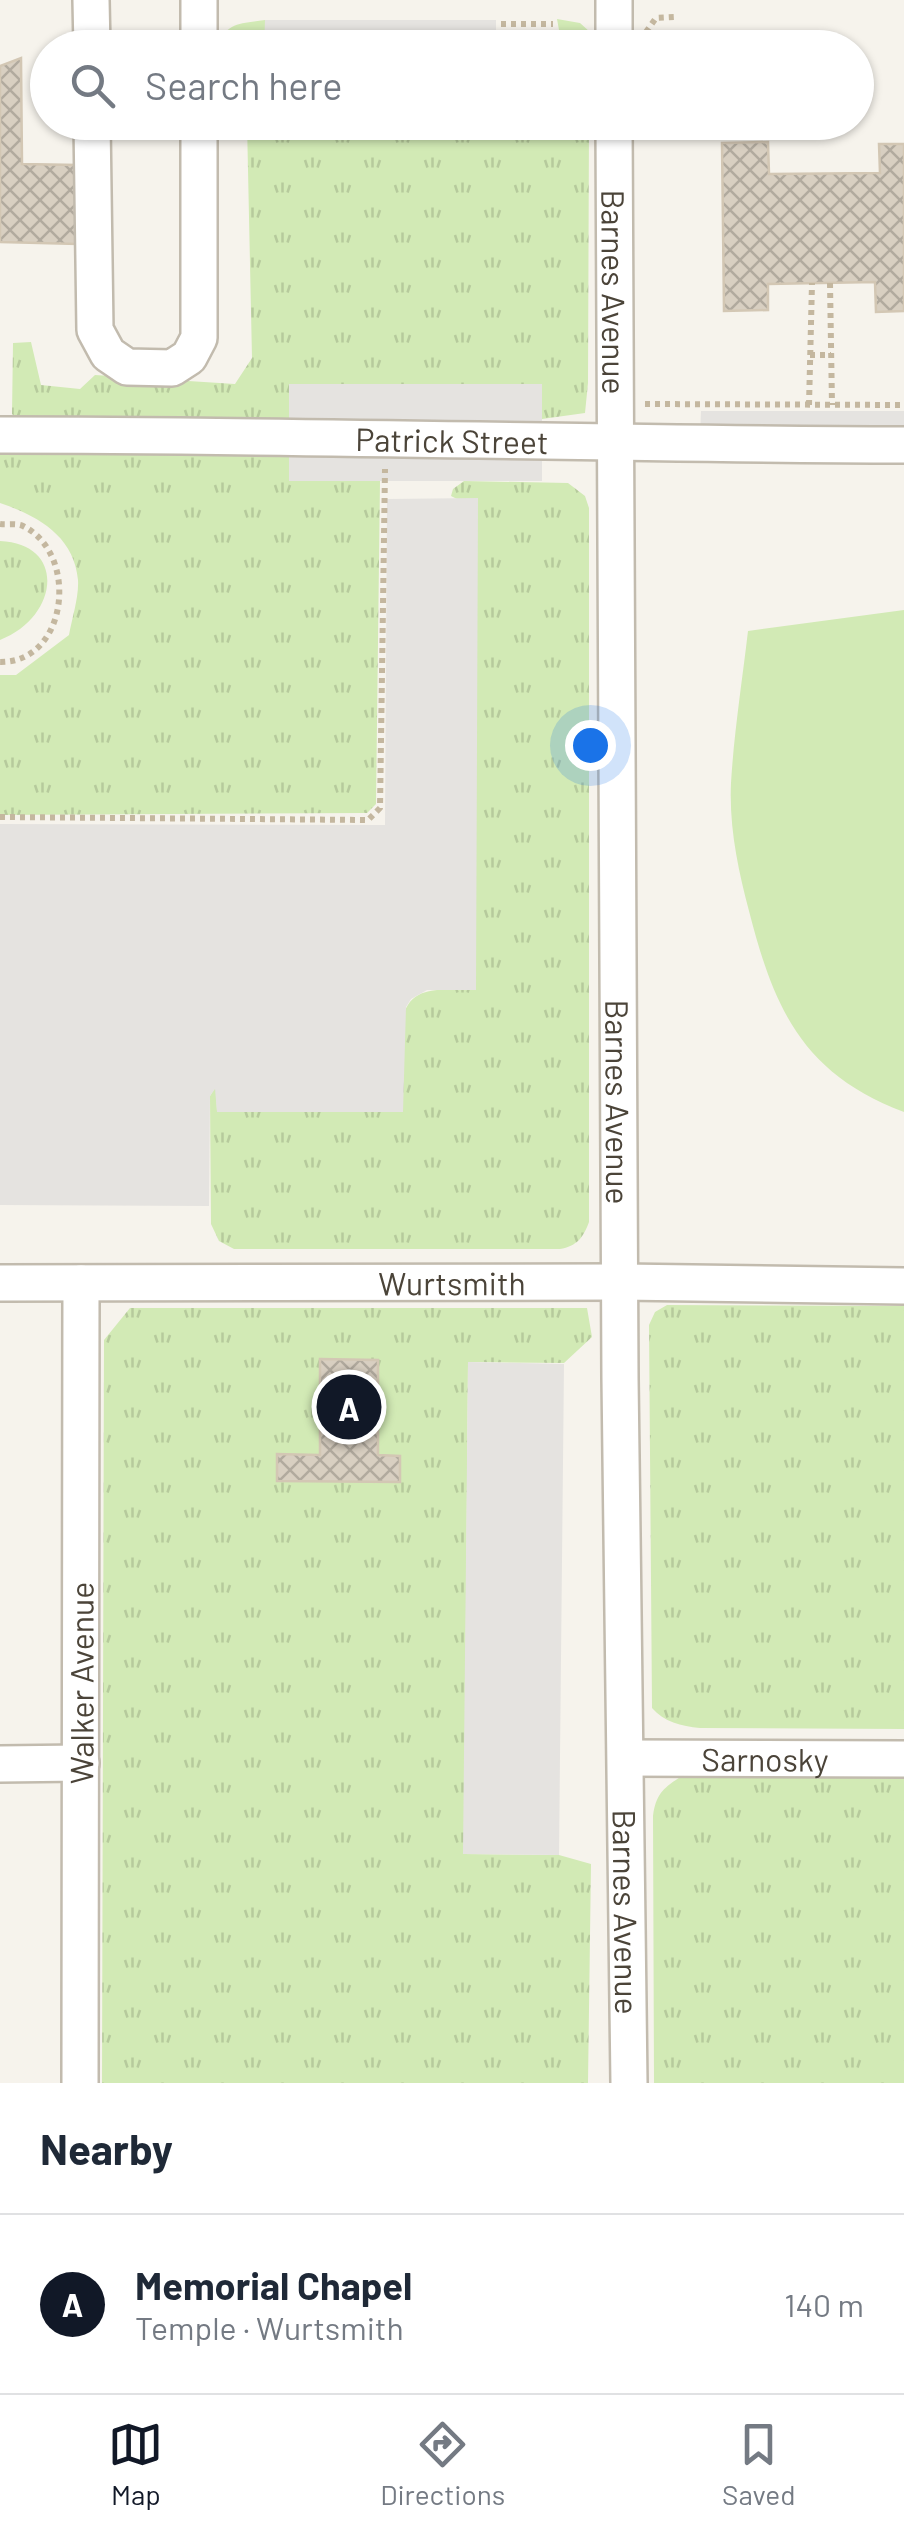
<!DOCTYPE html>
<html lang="en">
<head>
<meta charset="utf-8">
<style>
  body { margin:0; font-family:Barlow,sans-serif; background:#f6f6f7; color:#1f2937 }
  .you { position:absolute; left:590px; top:745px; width:35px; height:35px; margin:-25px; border:8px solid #fff; border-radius:50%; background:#1a73e8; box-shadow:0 0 0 15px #1a73e833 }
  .badge { display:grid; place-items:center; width:65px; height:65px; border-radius:50%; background:#111827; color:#fff; font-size:32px; font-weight:700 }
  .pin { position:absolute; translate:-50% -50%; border:5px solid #fff; box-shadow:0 2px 10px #0006 }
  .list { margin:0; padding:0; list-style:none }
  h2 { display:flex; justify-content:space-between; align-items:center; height:130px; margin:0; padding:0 40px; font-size:42px }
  h2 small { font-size:32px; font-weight:400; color:#747a83 }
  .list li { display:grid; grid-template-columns:65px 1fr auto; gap:30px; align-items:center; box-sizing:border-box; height:180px; padding:0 40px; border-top:2px solid #e0e1e3 }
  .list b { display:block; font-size:38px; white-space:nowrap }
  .list p { margin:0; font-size:32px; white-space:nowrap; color:#747a83 }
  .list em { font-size:32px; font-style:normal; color:#747a83 }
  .icon { flex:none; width:55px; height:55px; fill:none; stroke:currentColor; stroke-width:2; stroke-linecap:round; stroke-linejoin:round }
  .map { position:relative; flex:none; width:904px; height:2083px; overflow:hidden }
  .search { position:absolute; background:#fff; box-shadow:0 2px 8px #0004; left:30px; right:30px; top:30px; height:110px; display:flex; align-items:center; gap:25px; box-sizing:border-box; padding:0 35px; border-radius:55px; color:#747a83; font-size:38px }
  .sheet { height:310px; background:#fff }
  nav { display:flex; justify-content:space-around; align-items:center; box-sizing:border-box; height:140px; border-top:2px solid #e0e1e3; background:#fff; font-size:28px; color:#747a83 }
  nav a { display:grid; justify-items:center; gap:5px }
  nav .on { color:#111827 }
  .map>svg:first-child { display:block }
</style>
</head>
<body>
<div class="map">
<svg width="904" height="2083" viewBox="0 0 904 2083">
  <defs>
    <pattern id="grass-tufts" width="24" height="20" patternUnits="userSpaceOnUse" patternTransform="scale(2.5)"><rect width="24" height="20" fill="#d2eab5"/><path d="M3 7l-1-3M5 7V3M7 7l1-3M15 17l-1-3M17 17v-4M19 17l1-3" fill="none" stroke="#b6ca9c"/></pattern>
    <pattern id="building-cross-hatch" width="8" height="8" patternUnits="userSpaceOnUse" patternTransform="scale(2.5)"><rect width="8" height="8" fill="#d8cfc1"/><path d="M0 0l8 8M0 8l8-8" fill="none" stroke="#b1aa9e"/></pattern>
  </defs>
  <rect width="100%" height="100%" fill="#f6f3ec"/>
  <path fill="url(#grass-tufts)" d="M557 19 580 23 590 32V47L496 48V30H559Z
    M265 20 266 47 214 48C228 22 238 24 265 20Z
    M247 123H589L588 383 585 413 542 419 541 384 289 385V422L17 419 12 414 13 343 31 342 41 385 80 389 95 375 235 384 252 358Z
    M0 453 289 455 290 481H380L376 804 367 813 0 815V675H16L69 635C72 618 79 597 78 580 74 536 38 516 0 503Z
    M464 481 568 483 585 496 589 508V1222C583 1238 577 1246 560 1249H234L219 1241 211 1224 210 1096 214 1089H216L217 1111 403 1017C412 981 448 992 476 989L457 499 451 496 453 489Z
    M0 541C68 544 58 618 0 640Z
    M667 1305 904 1306V1729L700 1728C681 1726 664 1722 652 1708L649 1325 655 1312Z
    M130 1308H587L592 1337 564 1363 468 1362 464 1854 559 1855 591 1864 588 2083H102L104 1340Z
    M682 1776 904 1777V2083H654L653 1816C656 1794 663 1788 682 1776Z"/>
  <path fill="#d2eab5" d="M904 610V1112C803 1074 774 1009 749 911 738 869 729 827 731 783 734 733 742 682 748 631Z"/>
  <path fill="#e5e3e0" d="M265 20H496V47H264Z
    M289 384H542V481H289Z
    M701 411H904V437L700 436Z
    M478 498 476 990H427L411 999 406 1007 403 1112H217L215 1089 210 1096 209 1206 0 1205V824L385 825 387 499Z
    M468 1362 564 1364 559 1855 463 1854Z"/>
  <path fill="url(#building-cross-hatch)" stroke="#d3c7b4" stroke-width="2.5" d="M21 58 22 164 78 165 77 244 0 242V66Z
    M768 142 769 174 880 173 879 144H904V311L876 312 875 282 768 284V310L724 311 722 143Z
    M320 1359 378 1360V1455L400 1456V1482L277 1481V1454L320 1455Z"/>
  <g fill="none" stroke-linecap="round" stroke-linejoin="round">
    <g stroke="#c2bbae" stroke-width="40">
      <g id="minor">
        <path d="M91 0 92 48"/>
        <path d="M199 0V48"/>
        <path d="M614 0V48"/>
        <path d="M92 122 95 330 108 354 127 367 172 368 189 357 199 338V122"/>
        <path id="s1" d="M614 122 620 1378 629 2083"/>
        <path id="s2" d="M0 435C301 435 603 444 904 445"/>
        <path id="s3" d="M0 1283 622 1282 904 1286"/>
        <path id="s4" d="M627 1758 904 1759"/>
        <path d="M0 1764 81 1763"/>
        <path id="s5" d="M80 2083 81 1283"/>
      </g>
    </g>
    <path stroke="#c4b79f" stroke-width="6" stroke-dasharray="5 5" stroke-linecap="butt" d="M501 24H553
      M646 32 656 18 676 17
      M830 283 832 405
      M810 355H831
      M645 404 904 405
      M809 405 812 283
      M0 524C7 525 17 523 23 526 80 554 68 663 0 662
      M0 817 368 820 380 808 385 469"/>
    <use href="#minor" stroke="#fff" stroke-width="35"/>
  </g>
  <g text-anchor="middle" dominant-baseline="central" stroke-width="8" stroke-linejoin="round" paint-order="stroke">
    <g font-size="32" fill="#4b4439" stroke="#fff">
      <text stroke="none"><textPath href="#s1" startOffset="170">Barnes Avenue</textPath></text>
      <text stroke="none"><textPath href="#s2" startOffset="452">Patrick Street</textPath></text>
      <text stroke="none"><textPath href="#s1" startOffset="980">Barnes Avenue</textPath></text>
      <text stroke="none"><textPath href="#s3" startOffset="452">Wurtsmith</textPath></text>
      <text stroke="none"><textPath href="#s5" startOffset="400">Walker Avenue</textPath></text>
      <text stroke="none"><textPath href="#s4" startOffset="138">Sarnosky</textPath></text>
      <text stroke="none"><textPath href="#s1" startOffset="1790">Barnes Avenue</textPath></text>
    </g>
  </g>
</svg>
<div class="you"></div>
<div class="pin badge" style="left:349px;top:1407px">A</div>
<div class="search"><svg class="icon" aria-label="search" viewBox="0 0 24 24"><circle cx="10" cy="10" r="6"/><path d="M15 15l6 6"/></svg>Search here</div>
</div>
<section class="sheet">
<h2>Nearby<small></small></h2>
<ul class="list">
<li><span class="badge">A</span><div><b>Memorial Chapel</b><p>Temple · Wurtsmith</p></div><em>140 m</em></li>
</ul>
</section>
<nav>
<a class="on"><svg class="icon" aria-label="map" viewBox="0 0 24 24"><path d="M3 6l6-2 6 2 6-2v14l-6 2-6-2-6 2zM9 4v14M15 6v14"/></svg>Map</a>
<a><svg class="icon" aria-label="directions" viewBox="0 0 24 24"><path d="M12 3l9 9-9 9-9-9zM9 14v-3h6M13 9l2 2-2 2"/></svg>Directions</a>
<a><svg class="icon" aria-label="saved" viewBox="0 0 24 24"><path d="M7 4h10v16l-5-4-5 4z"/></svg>Saved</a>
</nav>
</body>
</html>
